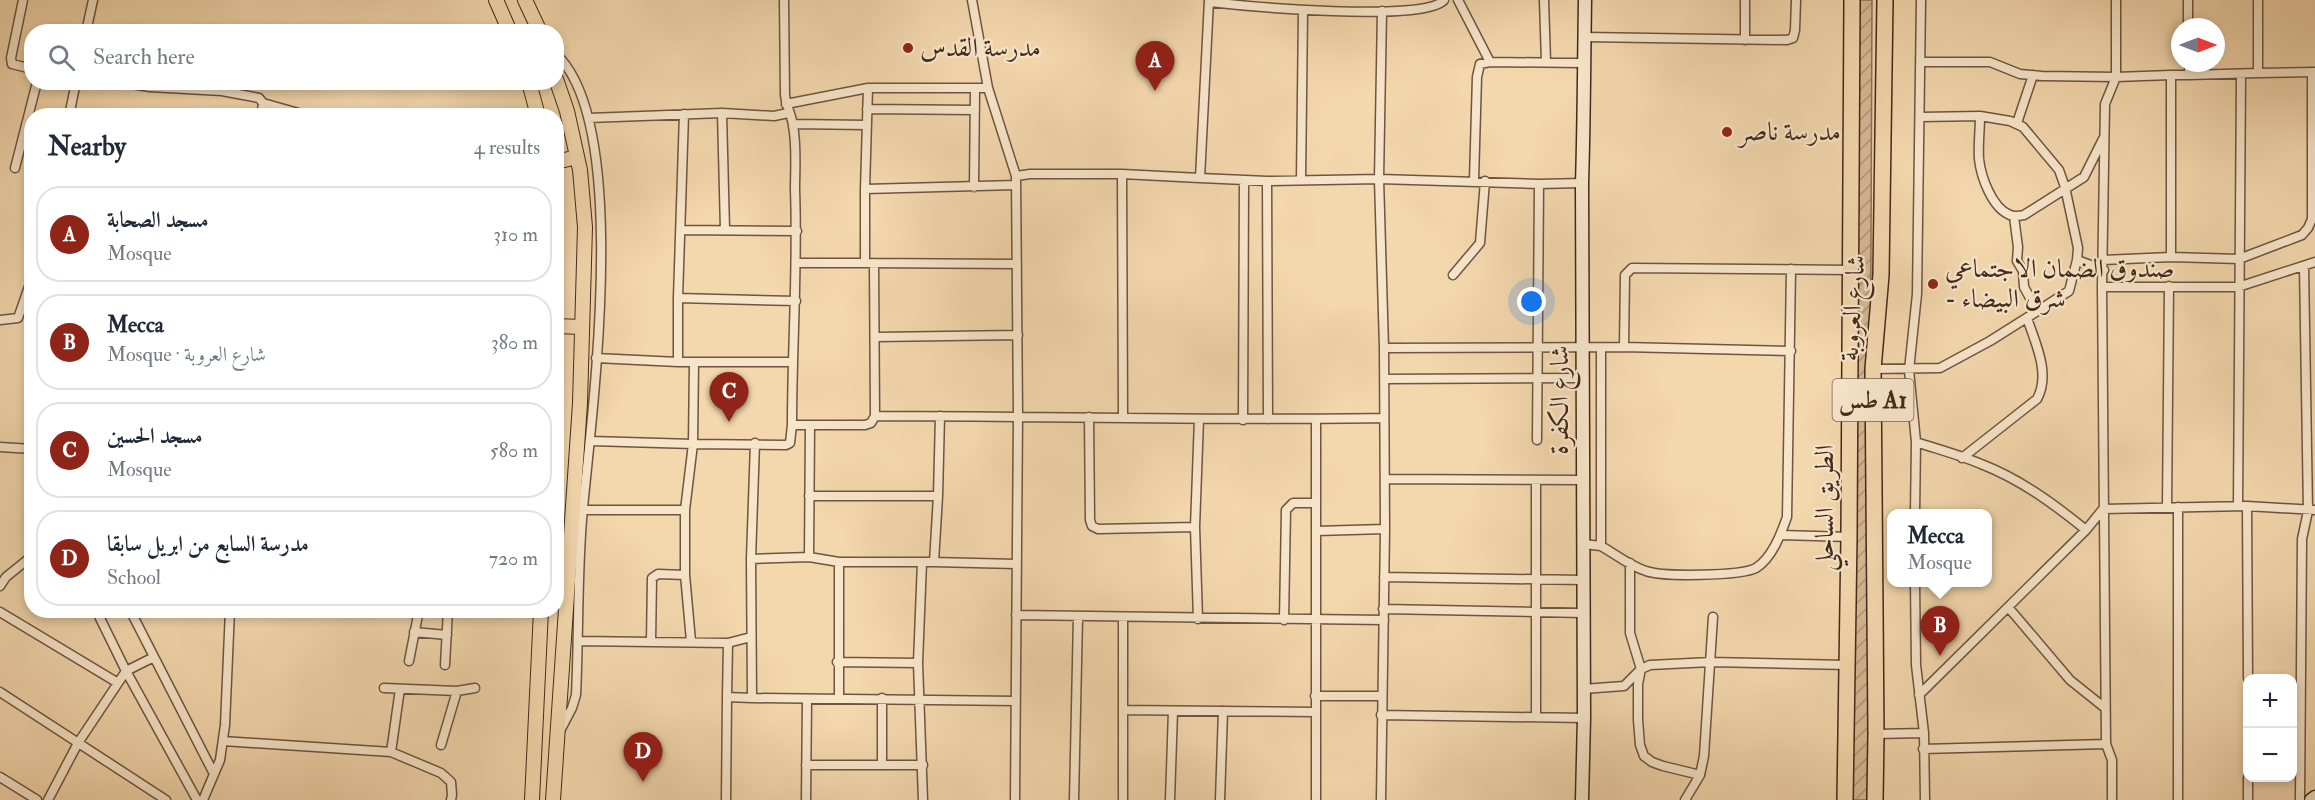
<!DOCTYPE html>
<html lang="en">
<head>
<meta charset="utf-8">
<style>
  body { margin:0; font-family:"IM FELL Double Pica",Amiri,serif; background:#f6f6f7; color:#1f2937 }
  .controls { position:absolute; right:18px; bottom:18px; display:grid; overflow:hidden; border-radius:12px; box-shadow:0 3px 9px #0003 }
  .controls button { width:54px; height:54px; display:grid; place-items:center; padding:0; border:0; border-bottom:2px solid #e0e1e3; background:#fff; color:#1f2937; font:30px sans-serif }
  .compass { position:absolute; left:2171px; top:18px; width:54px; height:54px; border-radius:50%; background:#fff; box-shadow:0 3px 9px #0003; rotate:90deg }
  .you { position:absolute; left:1532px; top:302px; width:21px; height:21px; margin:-15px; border:4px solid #fff; border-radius:50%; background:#1a73e8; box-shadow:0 0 0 9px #1a73e833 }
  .badge { display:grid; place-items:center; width:39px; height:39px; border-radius:50%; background:#8f2418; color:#fff; font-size:20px; font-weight:700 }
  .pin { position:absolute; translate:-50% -50px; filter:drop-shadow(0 2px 3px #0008) }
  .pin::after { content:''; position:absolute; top:32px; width:21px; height:18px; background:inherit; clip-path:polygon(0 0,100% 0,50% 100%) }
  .popup { position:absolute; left:1887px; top:509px; width:105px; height:78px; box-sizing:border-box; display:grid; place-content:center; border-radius:12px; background:#fff; filter:drop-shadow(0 2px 4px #0005); font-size:20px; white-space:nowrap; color:#747a83 }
  .popup b { font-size:22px; color:#1f2937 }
  .popup::after { content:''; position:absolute; left:50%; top:100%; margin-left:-12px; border:12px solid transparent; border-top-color:#fff }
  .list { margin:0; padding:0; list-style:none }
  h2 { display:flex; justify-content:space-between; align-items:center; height:78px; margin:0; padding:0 24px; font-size:26px }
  h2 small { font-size:20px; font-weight:400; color:#747a83 }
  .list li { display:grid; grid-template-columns:39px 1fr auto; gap:18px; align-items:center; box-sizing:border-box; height:96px; margin:0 12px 12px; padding:0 12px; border:2px solid #e0e1e3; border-radius:24px }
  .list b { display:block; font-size:22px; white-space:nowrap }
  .list p { margin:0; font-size:20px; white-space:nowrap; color:#747a83 }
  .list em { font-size:20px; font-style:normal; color:#747a83 }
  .icon { flex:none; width:33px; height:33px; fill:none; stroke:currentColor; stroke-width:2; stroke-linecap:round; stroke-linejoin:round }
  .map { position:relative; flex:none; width:2315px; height:800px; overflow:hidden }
  .search { position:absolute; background:#fff; box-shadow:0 3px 9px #0003; left:24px; top:24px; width:540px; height:66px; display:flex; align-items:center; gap:15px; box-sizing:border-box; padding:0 21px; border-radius:24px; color:#747a83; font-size:22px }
  .panel { position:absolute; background:#fff; box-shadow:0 3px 9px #0003; left:24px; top:108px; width:540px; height:510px; border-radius:24px }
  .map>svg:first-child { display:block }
</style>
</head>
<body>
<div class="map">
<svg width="2315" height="800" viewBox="0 0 2315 800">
  <defs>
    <pattern id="garden-furrows" width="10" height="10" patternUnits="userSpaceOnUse" patternTransform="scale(1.5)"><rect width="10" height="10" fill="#d5b994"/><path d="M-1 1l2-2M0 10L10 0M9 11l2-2" fill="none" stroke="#ae9678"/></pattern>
  </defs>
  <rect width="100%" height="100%" fill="#f3d7ad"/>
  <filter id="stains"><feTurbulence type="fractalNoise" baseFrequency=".00333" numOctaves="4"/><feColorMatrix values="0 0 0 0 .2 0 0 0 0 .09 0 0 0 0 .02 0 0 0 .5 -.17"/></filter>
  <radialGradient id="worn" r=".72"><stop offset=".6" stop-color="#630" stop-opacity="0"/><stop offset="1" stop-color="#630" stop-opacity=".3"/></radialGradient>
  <path fill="url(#garden-furrows)" stroke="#8c7157" stroke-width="1.5" d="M1858 0H1872L1869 726 1867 800H1852Z"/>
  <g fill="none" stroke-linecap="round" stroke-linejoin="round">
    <g stroke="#6f543f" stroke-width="11">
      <path id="street" d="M23 0 11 58 12 64 32 69
        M784 0 785 95C786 106 792 115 793 126 797 146 795 169 795 190 798 268 792 346 792 425H865L871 423 875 416 874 263
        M972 0 988 88 1016 176
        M1209 0 1200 178 1267 181 1379 179 1539 184 1582 183
        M1458 0 1490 62
        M1544 0 1546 62
        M2188 0V27
        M2258 0V73L2315 72
        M1210 2C1244 6 1426 23 1444 0
        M86 32 93 0
        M1585 37 1787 40 1793 38 1795 30 1796 0
        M1745 40V0
        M556 54C631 124 592 410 583 508 577 570 579 633 576 695L572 708 561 729
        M1921 62H1990L2020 74 2042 76 2116 77 2171 75
        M2189 75 2258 73
        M119 82 150 87 222 91 259 98 263 103 309 116
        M868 88 865 189V263L1017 264
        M786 104 868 88H988
        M867 109 975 110
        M722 113 725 230
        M684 114 678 298V362H694L693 444 786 445 790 443 792 425
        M69 116 76 82
        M261 116 263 103
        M1980 116C1980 130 1978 145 1979 159 1981 177 1992 208 2010 215 2015 217 2019 216 2024 215L2084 177 2103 139
        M1921 117 1980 116 2010 121 2023 127 2059 170 2065 187 2078 248 2077 260 2104 270
        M589 118 722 113 774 116 788 113
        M2017 123 2033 75
        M793 124 866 125
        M15 168 37 82
        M1122 174 1123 417
        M1301 180 1303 11
        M1474 180 1477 77 1480 64 1490 62 1583 63
        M1267 181 1268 419
        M974 187 975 88
        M865 189 1016 185
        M2014 217 2018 247 2017 261 2023 271 2024 287 2037 311
        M681 230 797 231
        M2171 257V75H2189V63
        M2103 260 2171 257 2239 259 2302 235 2308 228 2312 219V72
        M796 263H865
        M1453 275 1480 243 1485 181
        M2102 287H2238L2315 262
        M678 298 796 301
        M0 320 18 318 32 278
        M876 337 1018 335
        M1624 347 1625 275 1632 268 1850 270
        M1384 348 1624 347 1791 351
        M1601 348V546C1615 554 1630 566 1646 571 1662 577 1741 576 1756 568 1772 558 1781 534 1787 517L1791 269
        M596 358 678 362
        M694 362H792
        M1873 369 1940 368 1990 341 2069 291 2077 260
        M1385 379 1582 378
        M875 416C1045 416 1215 421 1384 418
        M940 416 938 496 934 562 1016 564
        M1089 417 1090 520 1092 526 1098 529 1195 527
        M1243 420 1244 180
        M1537 440 1539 184
        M591 441 693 444 685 510V575L691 641
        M1916 442C1937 449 1960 455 1981 464 2020 479 2054 504 2086 530
        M0 447 32 449
        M1962 458 2037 399C2051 374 2035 342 2027 318
        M1385 479 1583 480
        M809 496H938
        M2238 506 2241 74
        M2247 506 2248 678
        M2167 507 2169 286
        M583 510H685
        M1915 514 1916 442 1909 370 1917 294 1921 0
        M1316 531 1385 529
        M1781 535 1849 537
        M1583 544 1601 546
        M809 557 839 562H922
        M751 559 809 557 810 425
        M839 562V698
        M1630 563V633L1641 669 1638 684V720L1640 745 1644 756 1652 762 1663 766 1700 775
        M556 572 570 573
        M1384 577 1583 580
        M1915 582 1916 665 1924 733 1925 800
        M0 586 6 577 32 556
        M2008 607 2070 680 2105 708
        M1383 609 1583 613
        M96 610 126 671 197 800
        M130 610 214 774
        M0 612 118 683
        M1016 615 1384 620
        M1198 619 1195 527 1199 419
        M1284 620 1286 510 1293 503H1316
        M414 632 447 635
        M578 641 728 643
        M651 642 652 578 658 574 685 575
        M409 661 419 610
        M837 662 918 663
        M445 665 448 610
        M384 688 457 691 475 688
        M1583 689 1624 686 1641 669 1650 665 1711 662 1847 665
        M0 692 166 800
        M1919 695 2086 530 2103 509 2247 506 2315 510
        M1315 696H1381
        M727 697 728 643 751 637
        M752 698 1016 701
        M882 698V765
        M1123 710 1315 712
        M1381 715 1584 718
        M1536 717V480
        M1876 734 1924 733
        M223 741 391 752 441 773 451 782 452 795 451 800
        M2106 744 2112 760V800
        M441 745 457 691
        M1923 749 2106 744 2102 287 2105 104 2116 77V0
        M391 752 400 689
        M806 765H923
        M0 777 37 800
        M2248 778V800
        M48 800 78 743 126 671 154 657
        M203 800 220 760 225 725 230 610
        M726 800 727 697 752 698 751 559 755 443
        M806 800 807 699
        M923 800 918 663 922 562H934
        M1015 800 1018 415 1016 176 1030 174H1122L1200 178
        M1074 800 1078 617
        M1123 800V618
        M1170 800 1173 711
        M1220 800 1223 711
        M1316 800V420
        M1381 800 1385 529 1384 348 1379 179 1382 11
        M1685 800 1700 775 1704 756 1713 617
        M2178 800V507
        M2300 800 2302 539 2308 511 2304 266"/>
    </g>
    <g stroke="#43291a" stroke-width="15">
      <path id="secondary" d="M1582 800 1584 718 1582 183C1584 122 1584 61 1585 0
        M2311 800 2315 797"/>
    </g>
    <g stroke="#43291a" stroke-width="16">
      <path id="primary" d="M496 0 510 32
        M525 0 540 32
        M529 82 538 116
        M556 162 577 157
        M556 226V258
        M556 326 582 327
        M532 800 541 610
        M553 800 580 403 585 227 580 170 567 111 556 79"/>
    </g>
    <g stroke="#43291a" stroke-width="18">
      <path id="highway" d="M1845 800 1849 537 1852 0
        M1875 800 1876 734 1873 369 1881 275 1885 0"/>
    </g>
    <use href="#street" stroke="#f7e5ca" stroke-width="8"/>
    <use href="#secondary" stroke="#f7e5ca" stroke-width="12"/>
    <use href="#primary" stroke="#f3d7ad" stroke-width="14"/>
    <use href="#highway" stroke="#f3d7ad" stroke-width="15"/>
  </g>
  <g fill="#8f2418" stroke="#f7e5ca" stroke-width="2">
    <circle cx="908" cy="48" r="6"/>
    <circle cx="1727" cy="132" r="6"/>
    <circle cx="1933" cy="284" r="6"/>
  </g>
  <g text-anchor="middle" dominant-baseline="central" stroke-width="4.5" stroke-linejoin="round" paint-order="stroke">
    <rect fill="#f7e5ca" stroke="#79614f" stroke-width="1.5" x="1832.5" y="379" width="81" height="42" rx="4.5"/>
    <g font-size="24" font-weight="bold" fill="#43291a">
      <text x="1873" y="400">طس A1</text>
    </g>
    <g font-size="26" fill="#43291a" stroke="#f7e5ca" text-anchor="start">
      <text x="920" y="48">مدرسة القدس</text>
      <text x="1739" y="132">مدرسة ناصر</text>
      <text x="1945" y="269">صندوق الضمان الاجتماعي<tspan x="1945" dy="30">- شرق البيضاء</tspan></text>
    </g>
    <g font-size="26" fill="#43291a" stroke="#f7e5ca">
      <text transform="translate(1853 308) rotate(-86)">شارع العروبة</text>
      <text transform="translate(1560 400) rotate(-90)">شارع الكفرة</text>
      <text transform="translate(1825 508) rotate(-90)">الطريق الساحلي</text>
    </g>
  </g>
  <rect width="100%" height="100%" filter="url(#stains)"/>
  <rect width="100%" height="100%" fill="url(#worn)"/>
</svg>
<div class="controls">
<button>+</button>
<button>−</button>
</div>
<svg class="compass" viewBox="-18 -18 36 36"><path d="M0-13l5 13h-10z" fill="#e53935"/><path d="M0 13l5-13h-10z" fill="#747a83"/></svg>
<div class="you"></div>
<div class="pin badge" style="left:1155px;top:91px">A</div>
<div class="pin badge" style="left:1940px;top:656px">B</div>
<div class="popup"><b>Mecca</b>Mosque</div>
<div class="pin badge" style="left:729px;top:422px">C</div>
<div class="pin badge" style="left:643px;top:782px">D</div>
<div class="search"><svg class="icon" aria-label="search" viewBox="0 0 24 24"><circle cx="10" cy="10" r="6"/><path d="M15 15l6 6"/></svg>Search here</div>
<section class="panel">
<h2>Nearby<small>4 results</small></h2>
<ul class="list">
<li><span class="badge">A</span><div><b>مسجد الصحابة</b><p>Mosque</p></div><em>310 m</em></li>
<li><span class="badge">B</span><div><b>Mecca</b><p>Mosque · شارع العروبة</p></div><em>380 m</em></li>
<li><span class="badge">C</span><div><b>مسجد الحسين</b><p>Mosque</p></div><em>580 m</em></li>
<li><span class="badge">D</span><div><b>مدرسة السابع من ابريل سابقا</b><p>School</p></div><em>720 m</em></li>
</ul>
</section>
</div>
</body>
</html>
